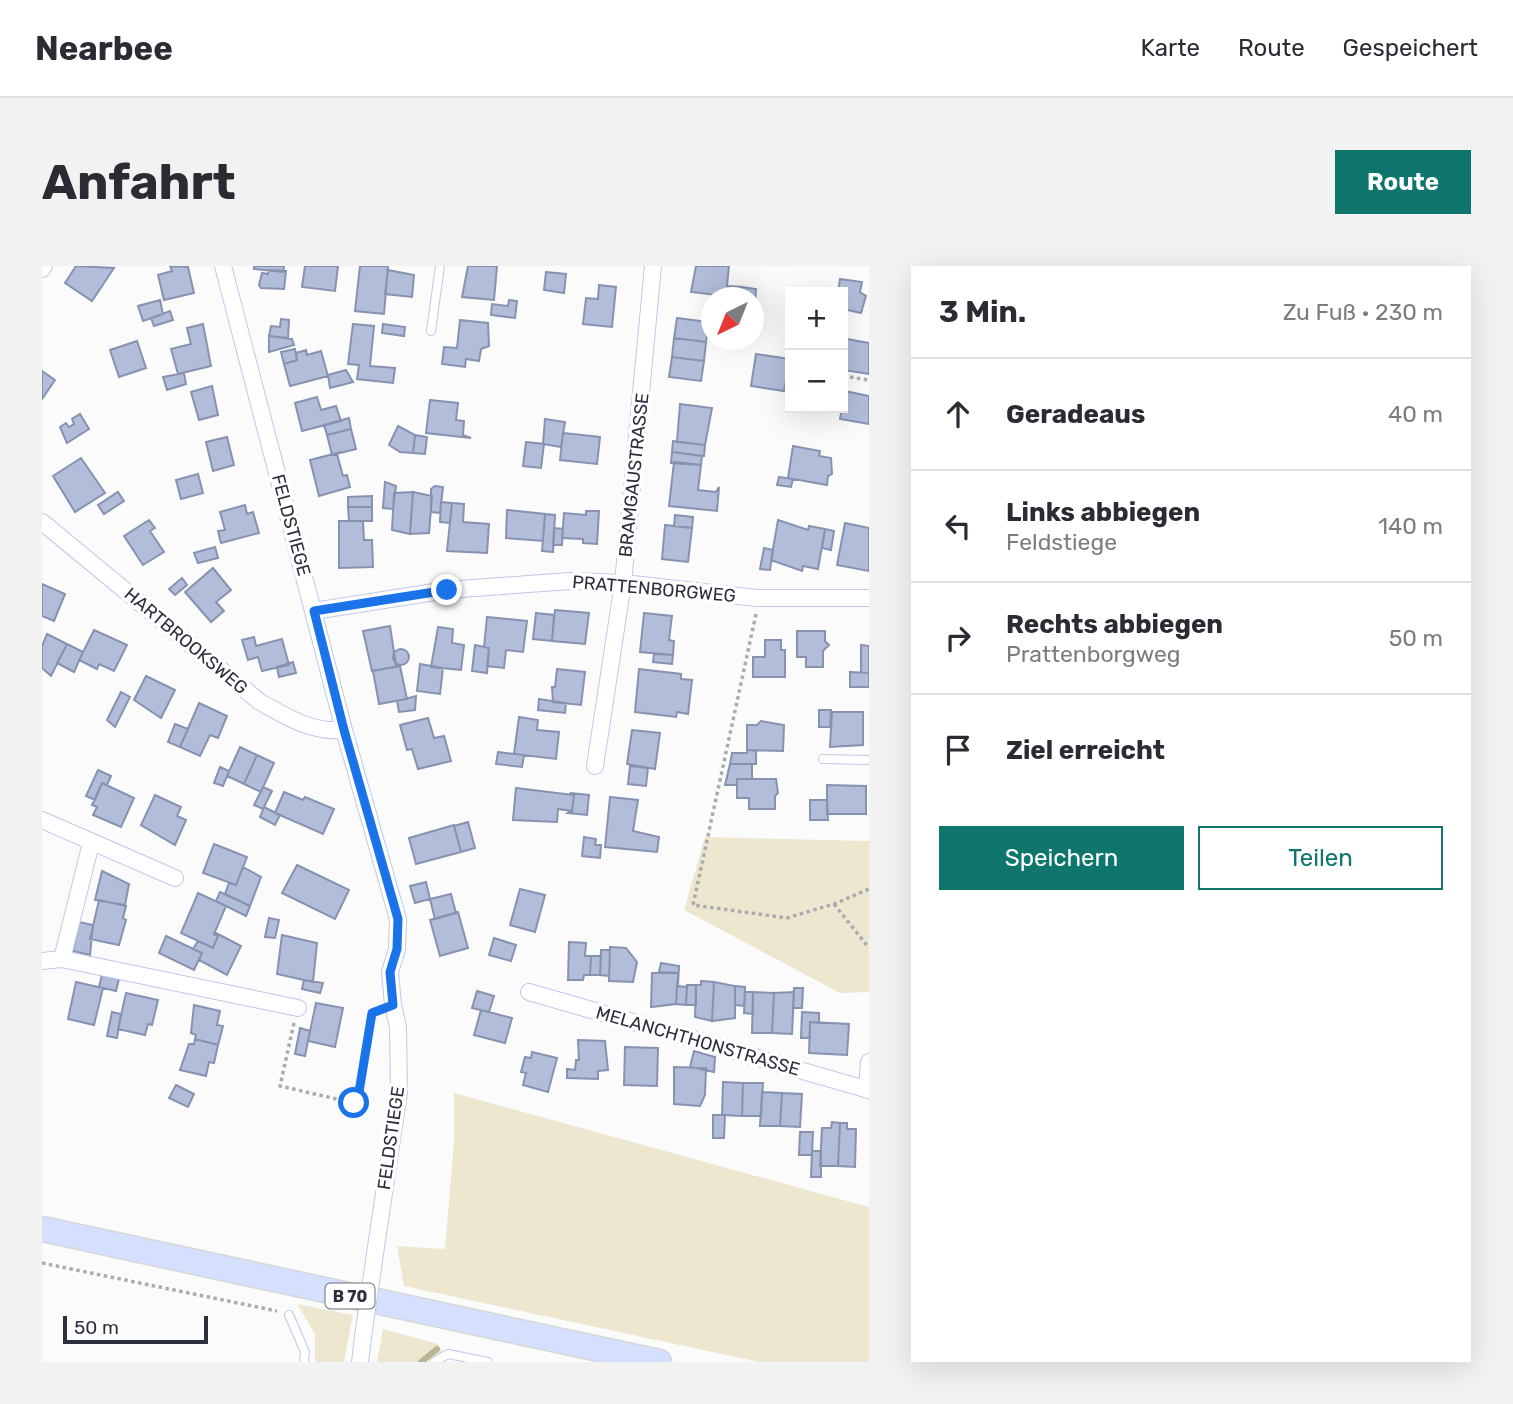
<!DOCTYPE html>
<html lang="de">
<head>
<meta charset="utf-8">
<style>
  body { margin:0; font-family:Rubik,sans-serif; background:#f2f2f3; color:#2b2b33 }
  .controls { position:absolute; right:21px; top:21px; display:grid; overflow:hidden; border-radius:0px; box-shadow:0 7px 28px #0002 }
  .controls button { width:63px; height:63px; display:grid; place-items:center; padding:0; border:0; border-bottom:2px solid #e1e1e2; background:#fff; color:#2b2b33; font:35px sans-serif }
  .compass { position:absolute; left:659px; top:21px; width:63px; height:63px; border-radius:50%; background:#fff; box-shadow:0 7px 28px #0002; rotate:223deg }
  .scale { position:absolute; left:21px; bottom:18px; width:145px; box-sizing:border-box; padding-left:7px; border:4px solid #2c303d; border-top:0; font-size:19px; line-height:24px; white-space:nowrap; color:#2c303d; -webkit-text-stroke:5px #fff; paint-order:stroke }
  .stop { position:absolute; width:21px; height:21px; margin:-16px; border:5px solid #1a73e8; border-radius:50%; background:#fff }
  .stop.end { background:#1a73e8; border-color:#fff; box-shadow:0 2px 7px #0008 }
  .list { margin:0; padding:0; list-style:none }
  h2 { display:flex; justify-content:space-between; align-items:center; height:91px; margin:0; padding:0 28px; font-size:30px }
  h2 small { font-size:23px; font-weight:400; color:#7c7c81 }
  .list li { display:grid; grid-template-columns:46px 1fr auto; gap:21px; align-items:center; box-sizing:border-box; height:112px; padding:0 28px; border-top:2px solid #e1e1e2 }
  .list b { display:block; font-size:26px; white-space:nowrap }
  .list p { margin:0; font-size:23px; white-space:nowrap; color:#7c7c81 }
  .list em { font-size:23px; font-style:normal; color:#7c7c81 }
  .actions { display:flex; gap:14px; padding:21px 28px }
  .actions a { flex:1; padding:16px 0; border:2px solid #0f766e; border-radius:0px; text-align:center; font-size:24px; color:#0f766e }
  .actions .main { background:#0f766e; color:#fff }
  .icon { flex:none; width:38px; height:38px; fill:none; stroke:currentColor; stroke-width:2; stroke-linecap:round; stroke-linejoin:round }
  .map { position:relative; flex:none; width:827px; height:1096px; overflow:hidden; border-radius:0px }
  header { display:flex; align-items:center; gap:42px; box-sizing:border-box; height:98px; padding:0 35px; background:#fff; border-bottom:2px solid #e1e1e2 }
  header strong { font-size:33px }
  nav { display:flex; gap:38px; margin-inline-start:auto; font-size:24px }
  .intro { display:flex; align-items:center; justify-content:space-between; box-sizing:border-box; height:168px; padding:0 42px }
  h1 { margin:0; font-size:49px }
  .button { padding:18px 32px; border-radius:0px; background:#0f766e; color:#fff; font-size:24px; font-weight:700 }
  main { display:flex; gap:42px; padding:0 42px }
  aside { flex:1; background:#fff; border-radius:0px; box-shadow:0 7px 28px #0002 }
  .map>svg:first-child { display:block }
</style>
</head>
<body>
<header>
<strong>Nearbee</strong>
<nav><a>Karte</a><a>Route</a><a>Gespeichert</a></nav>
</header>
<div class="intro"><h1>Anfahrt</h1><a class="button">Route</a></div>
<main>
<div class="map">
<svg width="827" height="1096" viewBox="0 0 827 1096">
  <rect width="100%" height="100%" fill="#fbfbfb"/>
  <path fill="#ede7cf" d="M663 571 827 575V726L798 727 642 644Z
    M412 827 827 941V1096H717L362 1020 355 980 403 983 412 877Z
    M255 1038 311 1049 302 1096H273V1068Z
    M341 1063 396 1078 400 1086 385 1096H335Z"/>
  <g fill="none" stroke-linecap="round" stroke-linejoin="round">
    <path stroke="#bcb496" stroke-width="6" d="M379 1096 395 1083"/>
  </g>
  <path fill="#b2bdda" stroke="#8792b1" stroke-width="2" d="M34 0 72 2 50 35 23 17Z
    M128 0 146 1 152 27 122 34 116 9 130 5Z
    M212 0H242L241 6 212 3Z
    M263 0H296L293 25 260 21Z
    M318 0H346L342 48 313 45Z
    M426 0H455L452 34 420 31Z
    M654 0H687L685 20 700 21 699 32 649 26Z
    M227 4 244 5 242 23 219 22 217 19 220 7 226 8Z
    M346 4 372 9 370 31 343 28Z
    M504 6 524 8 522 27 502 24Z
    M798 13 820 16 818 26 824 30 819 47 801 43V26H796Z
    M557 19 574 21 570 61 541 58 544 32 556 33Z
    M700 21 714 23 713 39 712 32H699Z
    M118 34 121 48 101 55 96 40Z
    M467 34 475 35 473 52 449 49 450 38 466 40Z
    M128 45 131 54 112 60 109 52Z
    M635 52 667 56 664 76 632 72Z
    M239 53 247 54 246 72 227 70 229 60 238 61Z
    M418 54 446 57 447 80 439 83 437 95 424 93 423 101 400 98 402 81 415 82Z
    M161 58 169 100 136 108 129 83 149 78 145 62Z
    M311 58 332 60 328 100 353 102 351 117 315 113 317 99 306 98Z
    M341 58 363 61 362 70 340 67Z
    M227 70 250 73 252 79 227 86Z
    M632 72 664 76 662 95 630 91Z
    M805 73 827 77V108L801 104V75Z
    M95 75 104 102 77 111 68 84Z
    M253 83 255 94 242 98 239 86Z
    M264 84 265 89 279 85 286 110 248 120 242 98 255 94 254 87Z
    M714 88 748 93 742 125 709 120Z
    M630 91 662 95 659 115 627 111Z
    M304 104 311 116 288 122 286 109Z
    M0 105 13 114 0 133Z
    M142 107 144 118 125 124 121 111Z
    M170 120 176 149 157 154 149 126Z
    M803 125 827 130V158L798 153Z
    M275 131 279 144 294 140 299 155 260 165 253 137Z
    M388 134 416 137 414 154 422 155 421 169 429 172 384 167Z
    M638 138 670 142 663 179 635 176Z
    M38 148 47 163 25 177 18 161 24 157 27 161 32 158 30 153Z
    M307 152 309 163 285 169 282 159Z
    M503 153 523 156 519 181 501 178Z
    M356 160 373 169 371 187 358 186 347 179Z
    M309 163 314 183 290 189 285 169Z
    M521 167 558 171 555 198 518 194Z
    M373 169 385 171 383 188 371 187Z
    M185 171 192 199 171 205 164 176Z
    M631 175 663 179 662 190 630 186Z
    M484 176 502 178 499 202 481 200Z
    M751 180 778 185 777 190 789 192 790 208 786 210 785 219 746 212Z
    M299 186 295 188 301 210 305 209 308 221 277 230 268 194Z
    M630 186 660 190 659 199 629 197Z
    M39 192 63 227 33 246 11 210Z
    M632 196 659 199 656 224 674 226 677 221 675 245 627 240Z
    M156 208 161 227 139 233 134 214Z
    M737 211 751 213 749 221 735 219Z
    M343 216 354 220 351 243 341 242Z
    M393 220 401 221 398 247 389 246V223Z
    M76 226 82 235 62 248 56 239Z
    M371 226 368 268 350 264 352 227Z
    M371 226 390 230 387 267 368 268Z
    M330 230V241H306V231Z
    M399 236 410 237 408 257 398 256Z
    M410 237 422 238 421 256 447 258 445 287 405 285Z
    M203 239 205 248 211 246 217 267 179 277 176 265 183 264 178 246Z
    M306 241H330V255H307Z
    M465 244 503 248 501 275 464 272Z
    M544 245H557L555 278 541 277V273L520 272 522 247 544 249Z
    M503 248 513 249 511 286 500 285Z
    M633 249 651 251 650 262 632 260Z
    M107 254 113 262 108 265 122 286 101 299 82 270Z
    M736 254 766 264 767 260 783 263 776 303 761 300 760 305 729 294Z
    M297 255H321L322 274H330L331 301 297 302Z
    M803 257 827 262V305L795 299Z
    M623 259 650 262 646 296 620 293Z
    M512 262 521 263 520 279H511Z
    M783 263 792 265 789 284 780 282Z
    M173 281 176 292 156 297 152 287Z
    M722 282 731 284 728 304 718 303Z
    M171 302 189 324 174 336 182 345 169 356 143 326Z
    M140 312 145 319 133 329 127 323Z
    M0 318 23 328 12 355 0 350Z
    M513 344 547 347 543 378 510 375Z
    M494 347 512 349 510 375 491 373Z
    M602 347 630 350 627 374 632 375 631 389 598 386Z
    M445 351 485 355 481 386 464 384 462 402 445 400 447 382 442 381Z
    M348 360 354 399 358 400 330 405 321 365Z
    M396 361 411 363 410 377 422 379 419 404 389 401Z
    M52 364 85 379 72 405 57 398 55 403 37 394Z
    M755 365H783V375L787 379 781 385V401H764V391H755Z
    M5 368 25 378 9 410 0 402V380Z
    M212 371 214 380 240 373 247 399 220 405 216 391 206 394 200 374Z
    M723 374H739V384H743V411H711V391H723Z
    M25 378 41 386 32 406 15 397Z
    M433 379 447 382 445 407 430 405Z
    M819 379 827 380V407H819Z
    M351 391a8 8 0 1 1 16 0a8 8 0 1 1-16 0Z
    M612 388 631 389 630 398 611 396Z
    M251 396 254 407 237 411 235 401Z
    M378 398 401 402 398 428 375 425Z
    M358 400 365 433 337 438 331 405Z
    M515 403 543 406 539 439 511 436 510 421H513Z
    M597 403 639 408V413L650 414 646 448 635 446 634 451 593 446Z
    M808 406 827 407V421H808Z
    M104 410 133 424 119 452 92 434Z
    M79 426 88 431 73 461 65 454Z
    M374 430 373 444 357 446 355 435Z
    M497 433 524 437 523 447 496 444Z
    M157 437 185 450 176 472 168 469 158 490 138 481Z
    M777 444H789L788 461H777Z
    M790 446H821V479L788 481Z
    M477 451 496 454 495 464 517 466 514 493 472 488Z
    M386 452 392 472 402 470 409 495 376 503 370 483 365 484 358 459Z
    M719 455 742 459 741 485 705 484V459H715Z
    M133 458 146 463 138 481 126 476Z
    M590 464 618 467 613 503 585 498Z
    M198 481 215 489 202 518 185 510Z
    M705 484 714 485V498H688L690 487H705Z
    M456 486 482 489 480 501 454 498Z
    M215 489 232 497 219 526 202 518Z
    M688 498H710V513H695V519H683Z
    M588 500 606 502 604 520 586 518Z
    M178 501 187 505 181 520 172 517Z
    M56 504 69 510 65 519 60 517 53 534 44 530Z
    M695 513H734L736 527 733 530V543H707V532H695Z
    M60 517 92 532 79 561 51 549 55 541 50 539Z
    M785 519 824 520V548H785Z
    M221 521 230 525 221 543 212 539Z
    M474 522 532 529 530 545 516 543 515 556 471 554Z
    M242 526 261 534 263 531 292 543 281 568 233 547Z
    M528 527 547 529 545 549 526 547 530 545 532 529Z
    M113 529 139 541 135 550 144 554 133 579 99 559Z
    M568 531 596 534 591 565 617 571 615 586 563 581Z
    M768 534H785L786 554H768Z
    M222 541 238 549 233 559 218 551Z
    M426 556 433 582 419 586 412 560Z
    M412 559 419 586 374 598 367 572Z
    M542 571 554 573 553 579H559L558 592 540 590Z
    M172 578 205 591 194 619 161 607Z
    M255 599 307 624 293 653 240 627Z
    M201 601 219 611 208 640 183 628 187 617 194 619Z
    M60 605 87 618 83 639 53 634Z
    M384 616 388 633 373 637 368 620Z
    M478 623 503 629 493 666 468 659Z
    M178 626 208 640 204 650 174 635Z
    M156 627 184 640 172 668 176 670 171 682 139 667Z
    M409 628 414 647 393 653 388 633Z
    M57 634 84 640 81 652 84 654 77 679 48 673Z
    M416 646 426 682 398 690 388 654Z
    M227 652 237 654 233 672 223 671Z
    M37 656 51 659 48 689 31 685Z
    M172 666 199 680 185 709 157 694 160 687 151 683 156 675 171 682 176 670Z
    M240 669 275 677 271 716 235 708Z
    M124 670 160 687 152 704 117 687Z
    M452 672 474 679 469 695 447 689Z
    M527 676 544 677 543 690H549L548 709H542L541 714H526Z
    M568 681 584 682 595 696 591 716 567 715Z
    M559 684H568L567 710 558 709Z
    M549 690H559L558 709H548Z
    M619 697 637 700 636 720V707L617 706Z
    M610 707H636L634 738 609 741Z
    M60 709 77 713 74 725 57 721Z
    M262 714 281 717 278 727 260 723Z
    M659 715 672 716 670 755 653 751 654 719H659Z
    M34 716 61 722 52 759 26 753Z
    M672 716 693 720V752L670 755Z
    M645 719H654V739H644Z
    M635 720 645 721 644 739 634 738Z
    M693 720 703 721 702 740 693 739Z
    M752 722H761L760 742H751Z
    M435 725 452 730 447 746 430 742Z
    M703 726H711V748L702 747Z
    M711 726 732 727 730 767H710Z
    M752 726 750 768 730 767 732 727Z
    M84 727 116 734 110 759 106 758 103 769 76 763Z
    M274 737 301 742 293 781 266 775Z
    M152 739 178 745 175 759 181 760 176 779 153 773 154 769 149 767Z
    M439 744 470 752 463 777 432 769Z
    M70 746 79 748 75 772 65 770Z
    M760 746 777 747V757L768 756V772H759Z
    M768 756 807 758 805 789 767 787Z
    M258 762 268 765 263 790 253 788Z
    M153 773 176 779 172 797 167 796 164 810 138 804 147 778H152Z
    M536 774 563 775 566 804 556 805V813L525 812V803L533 804 534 794H537Z
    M583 781 616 782 615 820 582 819Z
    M652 785 673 791 672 806 648 801Z
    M490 786 515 792 506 826 481 819 484 807 479 806 483 791 489 792Z
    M632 801 664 802 663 829 658 840 632 838Z
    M681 816 701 817 700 850 680 849Z
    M701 817H721L719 850H700Z
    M134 819 152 828 146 841 127 832Z
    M720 826 740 827 738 860H718Z
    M740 827 760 828 758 861 738 860Z
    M671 849H683L682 872H671Z
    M790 856 798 857 796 900H778L780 862H789Z
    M798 857H805V863H814L813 901 796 900Z
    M758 866H771L770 889H757Z
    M770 885H779V911H769Z"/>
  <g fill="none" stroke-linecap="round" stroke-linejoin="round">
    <g stroke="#bcc9e9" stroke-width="10">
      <path id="lane" d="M389 65 398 0
        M781 493 827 494
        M247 1049 263 1086 262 1096
        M392 1096 406 1088 446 1096"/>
    </g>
    <g stroke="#bcc9e9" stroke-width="18">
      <path id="street" d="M181 0 302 464 356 653 355 683 348 706 351 739 356 761 357 827 335 974
        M0 3 2 0
        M0 256 218 436C245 451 270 467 302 464
        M272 345 405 324 528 315 581 317 715 332H827
        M553 500 581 317 611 0
        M0 554 133 612
        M20 693 49 577
        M0 695 20 693 256 742
        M487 726 827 824
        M825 824 827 796
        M318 1096 321 1071"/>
    </g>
    <g stroke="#d5d6d8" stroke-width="27">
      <path id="primary" d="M0 963 617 1096"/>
    </g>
    <path stroke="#aaabb0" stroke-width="3.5" stroke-dasharray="3.5 3.5" stroke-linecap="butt" d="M801 110 827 114
      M714 348 651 639 745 652 792 638 827 623
      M792 638 827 682
      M252 757 238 820 312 837 316 832 330 747 334 745
      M0 997 235 1045"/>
    <use href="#lane" stroke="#fff" stroke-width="8"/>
    <use href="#street" stroke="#fff" stroke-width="16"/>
    <use href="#primary" stroke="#d5e0fe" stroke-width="24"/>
    <g stroke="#bcc9e9" stroke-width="18" stroke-linecap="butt">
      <path id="street-bridge" d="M321 1071 335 974"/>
    </g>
    <use href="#street-bridge" stroke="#fff" stroke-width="16"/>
  </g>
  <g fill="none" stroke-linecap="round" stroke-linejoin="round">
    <path stroke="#1a73e8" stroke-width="9" d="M312 837 316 832 330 747 351 739 348 706 355 683 356 653 302 464 272 345 405 324"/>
  </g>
  <g text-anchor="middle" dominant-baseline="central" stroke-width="7" stroke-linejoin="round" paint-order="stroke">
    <rect fill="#fff" stroke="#6b6e77" stroke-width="2" x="283.5" y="1017.5" width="49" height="25" rx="5"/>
    <g font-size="16" font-weight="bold" fill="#2c303d">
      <text x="308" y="1030">B 70</text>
    </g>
    <g font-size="18" fill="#2c303d" stroke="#fff">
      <text transform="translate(592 209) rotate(-84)">BRAMGAUSTRASSE</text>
      <text transform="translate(249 259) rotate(75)">FELDSTIEGE</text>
      <text transform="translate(612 323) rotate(5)">PRATTENBORGWEG</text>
      <text transform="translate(144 375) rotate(40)">HARTBROOKSWEG</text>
      <text transform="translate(656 775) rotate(16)">MELANCHTHONSTRASSE</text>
      <text transform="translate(349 872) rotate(-82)">FELDSTIEGE</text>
    </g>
  </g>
</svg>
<div class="controls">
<button>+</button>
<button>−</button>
</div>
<svg class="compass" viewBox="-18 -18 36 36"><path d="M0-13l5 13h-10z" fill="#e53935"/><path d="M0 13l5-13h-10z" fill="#7c7c81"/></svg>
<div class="scale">50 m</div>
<div class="stop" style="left:312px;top:837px"></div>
<div class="stop end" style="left:405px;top:324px"></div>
</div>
<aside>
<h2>3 Min.<small>Zu Fuß · 230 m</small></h2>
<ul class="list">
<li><svg class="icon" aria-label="ahead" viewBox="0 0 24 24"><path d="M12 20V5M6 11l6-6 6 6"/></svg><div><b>Geradeaus</b></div><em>40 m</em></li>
<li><svg class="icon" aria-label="left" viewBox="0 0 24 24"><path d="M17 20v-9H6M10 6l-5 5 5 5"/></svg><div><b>Links abbiegen</b><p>Feldstiege</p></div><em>140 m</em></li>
<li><svg class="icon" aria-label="right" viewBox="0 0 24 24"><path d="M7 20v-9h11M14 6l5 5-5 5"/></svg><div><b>Rechts abbiegen</b><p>Prattenborgweg</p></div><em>50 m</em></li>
<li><svg class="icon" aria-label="arrive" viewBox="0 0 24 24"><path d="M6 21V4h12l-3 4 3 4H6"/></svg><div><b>Ziel erreicht</b></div></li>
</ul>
<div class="actions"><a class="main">Speichern</a><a>Teilen</a></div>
</aside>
</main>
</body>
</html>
